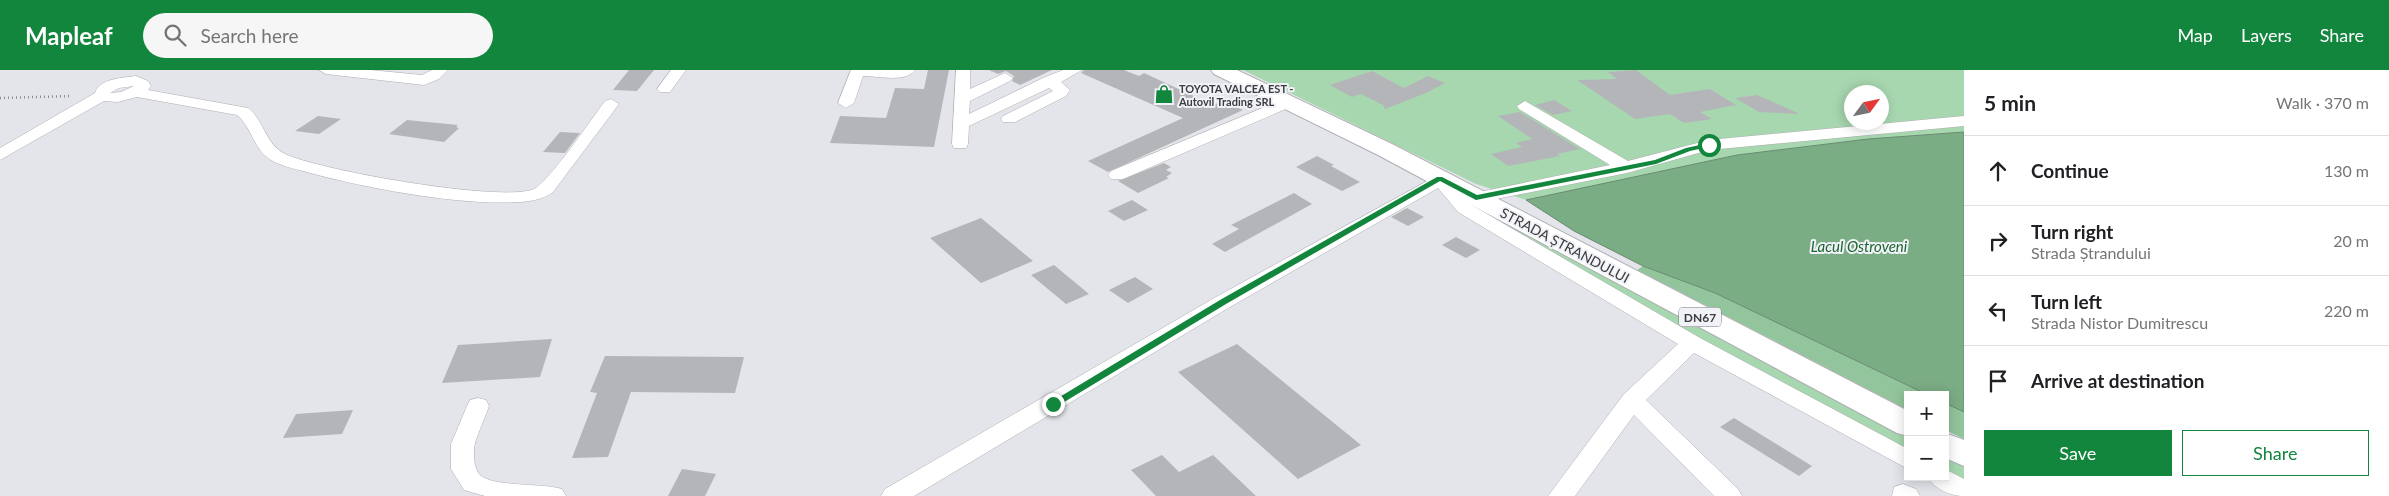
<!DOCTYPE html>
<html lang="en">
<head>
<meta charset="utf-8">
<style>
  body { margin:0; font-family:Lato,sans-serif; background:#f6f6f6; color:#202124 }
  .controls { position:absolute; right:15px; bottom:15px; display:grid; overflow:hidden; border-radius:0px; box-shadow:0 2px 12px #0003 }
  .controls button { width:45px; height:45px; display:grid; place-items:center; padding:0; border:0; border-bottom:1px solid #e0e0e0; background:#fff; color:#202124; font:25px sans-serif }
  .compass { position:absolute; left:1844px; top:15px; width:45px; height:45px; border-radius:50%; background:#fff; box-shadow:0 2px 12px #0003; rotate:57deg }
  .stop { position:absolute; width:15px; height:15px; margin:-11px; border:4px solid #13863e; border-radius:50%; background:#fff }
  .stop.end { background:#13863e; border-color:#fff; box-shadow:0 1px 5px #0008 }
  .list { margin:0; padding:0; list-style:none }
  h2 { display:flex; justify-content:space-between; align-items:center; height:65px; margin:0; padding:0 20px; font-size:21px }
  h2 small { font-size:16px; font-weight:400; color:#757577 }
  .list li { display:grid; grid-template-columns:32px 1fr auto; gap:15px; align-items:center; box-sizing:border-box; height:70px; padding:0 20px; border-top:1px solid #e0e0e0 }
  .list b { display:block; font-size:19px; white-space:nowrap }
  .list p { margin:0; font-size:16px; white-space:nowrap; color:#757577 }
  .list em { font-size:16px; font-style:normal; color:#757577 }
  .actions { display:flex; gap:10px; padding:15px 20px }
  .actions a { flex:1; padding:11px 0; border:1px solid #13863e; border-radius:0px; text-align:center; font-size:18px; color:#13863e }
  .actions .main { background:#13863e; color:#fff }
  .icon { flex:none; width:28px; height:28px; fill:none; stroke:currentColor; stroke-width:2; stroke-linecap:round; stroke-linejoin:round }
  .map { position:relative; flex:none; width:1964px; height:426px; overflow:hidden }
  header { display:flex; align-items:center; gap:30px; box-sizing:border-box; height:70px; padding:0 25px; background:#13863e; color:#fff }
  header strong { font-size:24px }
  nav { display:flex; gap:28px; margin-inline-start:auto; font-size:18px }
  .search { width:350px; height:45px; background:#f6f6f6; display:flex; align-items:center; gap:12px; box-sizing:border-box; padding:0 18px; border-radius:28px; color:#757577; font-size:19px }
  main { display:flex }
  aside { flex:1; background:#fff }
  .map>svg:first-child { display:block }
</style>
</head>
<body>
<header>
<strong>Mapleaf</strong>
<div class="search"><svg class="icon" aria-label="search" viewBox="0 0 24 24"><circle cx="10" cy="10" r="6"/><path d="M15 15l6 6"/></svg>Search here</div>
<nav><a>Map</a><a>Layers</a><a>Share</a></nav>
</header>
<main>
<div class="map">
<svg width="1964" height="426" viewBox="0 0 1964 426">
  <rect width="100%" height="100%" fill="#e4e5ea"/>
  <path fill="#a7d7af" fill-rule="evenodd" d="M1243 0H1964V62L1868 69 1737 85 1526 130 1476 114ZM1852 22H1882V52H1852Z
    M1471 134 1908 364V380L1653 244Z
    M1945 384 1964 394V411L1945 401Z"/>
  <path fill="#92c59b" d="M1643 196 1715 223 1928 325H1908V340L1637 200Z
    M1945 333 1964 342V369L1945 360Z"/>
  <path fill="#7bad85" stroke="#688b70" d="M1964 62V342L1945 333V325H1928L1715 223 1643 196 1574 161 1526 130 1737 85 1868 69Z"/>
  <path fill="#b4b5b9" d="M629 0H654L637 21 613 20Z
    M928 0H949L934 77 830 73 840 46 886 48 895 18 924 19Z
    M989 0H1052L1020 15 1012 11 1014 6 1006 1 998 4Z
    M1084 0H1124L1139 6 1144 3 1213 35 1223 31 1243 40 1108 102 1088 91 1183 48 1081 3Z
    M1636 0 1670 25 1710 19 1736 35 1700 42 1712 49 1684 53 1670 44 1635 49 1577 10 1617 9 1608 2Z
    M1372 1 1404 18 1428 6 1445 13 1426 23 1385 39 1383 35 1361 24 1352 27 1330 15Z
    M1757 25 1798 43 1797 44 1759 42 1735 28Z
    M1554 30 1572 41 1553 45 1535 35Z
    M1520 42 1580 79 1557 84 1560 86 1508 96 1491 84 1522 77 1516 73 1532 69 1498 46Z
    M318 46 341 49 319 64 295 61Z
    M407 50 458 55 456 57 459 58 444 72 389 64Z
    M560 62 580 63 565 83 543 82Z
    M1317 86 1334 95 1331 96 1360 112 1342 121 1296 97Z
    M1164 93 1171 97 1166 100 1172 103 1166 107 1169 108 1138 123 1118 111Z
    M1294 123 1312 134 1225 182 1212 174 1239 159 1231 155Z
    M1132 130 1148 140 1124 151 1108 141Z
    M1407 138 1424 147 1408 156 1391 147Z
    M981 148 1033 191 981 213 930 168Z
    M1456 167 1480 180 1466 188 1442 175Z
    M1054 195 1089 224 1066 234 1031 205Z
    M1135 207 1153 219 1128 233 1109 220Z
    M552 269 540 307 442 313 458 275Z
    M1237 274 1361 375 1298 409 1178 302Z
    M605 286 744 287 735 323 631 322 608 387 572 388 597 323 590 322Z
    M353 340 342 364 283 368 296 344Z
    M1734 348 1812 396 1799 406 1720 357Z
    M1162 385 1179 402 1213 385 1256 426H1156L1131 400Z
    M682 399 716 404 705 426H668Z"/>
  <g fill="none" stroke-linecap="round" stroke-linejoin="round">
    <g stroke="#aeafb3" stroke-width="1">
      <path id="minor" d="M319 0H370L422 5 432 0H448L439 9 424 15 326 4Z
        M671 0H686L670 22H660L657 19Z
        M851 0H915C906 13 878 6 863 6L854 33 846 38 838 33Z
        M956 0H970V19L1005 3 1013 8 1010 11 970 31 969 44 1043 8 1063 0H1082L1061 12 1070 20 1066 26 1015 52H1003L1001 49 1003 46 1053 21 1049 18 969 56 968 74 966 78H954L952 74Z
        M136 6 148 11 151 16 148 20 248 38C264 50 265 74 285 84 318 100 503 133 534 119 549 112 593 47 605 31L611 29 619 34 553 122C544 129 532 131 521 132 462 136 371 119 314 104 300 100 283 97 271 90 253 79 252 57 237 45L137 27 118 32 104 31 0 90V78L95 23C100 8 123 8 136 6ZM134 16 121 22 110 23 119 18Z
        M1289 27 1295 29 1297 32 1295 35 1123 109H1111L1108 105 1111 101Z
        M1525 31 1628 91 1709 70 1964 46V56L1709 80 1627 103 1476 133 1470 132 1467 128 1470 124 1610 95 1519 39 1517 36Z
        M1440 104 1446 105 1470 134 1700 268 1908 379V399L1694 283 1646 330 1738 419 1742 426H1714L1634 345 1575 426H1548L1624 324 1678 274 1458 142 1438 118 1230 237 914 426H881L885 419 1216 227Z
        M478 328 486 330 489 336C485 348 479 360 475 373 473 382 473 399 481 406 496 417 542 413 562 419L566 426H485L464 420 451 399V374L467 336 470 330Z
        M1945 399 1964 409V426C1951 426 1934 419 1928 407H1945Z
        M1903 414 1916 419 1920 426H1892L1894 417Z"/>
    </g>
    <g stroke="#aeafb3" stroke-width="2">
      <path id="major" d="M1211 0H1237L1394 75 1908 341V366L1897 363 1378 85 1214 4Z
        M1945 363 1964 370V396L1945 388Z"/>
    </g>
    <path stroke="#8b8b8f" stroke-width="2.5" stroke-dasharray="1 3" stroke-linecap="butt" d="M0 28 72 26"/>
    <use href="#minor" fill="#fff" fill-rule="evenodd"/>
    <use href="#major" fill="#fff" fill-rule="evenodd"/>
  </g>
  <path fill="#13863e" d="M1709 73 1712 76 1690 81 1656 94 1476 130 1440 111 1226 234 1056 337H1049L1048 334 1220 230 1437 107H1442L1477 125 1655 90 1686 78Z"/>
  <defs>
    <g id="shop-bare" transform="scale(1.5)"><path d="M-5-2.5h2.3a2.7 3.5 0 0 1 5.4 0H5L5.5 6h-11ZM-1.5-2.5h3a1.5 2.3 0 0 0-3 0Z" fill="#13863e" stroke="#f1f2f7" stroke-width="2.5" paint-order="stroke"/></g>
  </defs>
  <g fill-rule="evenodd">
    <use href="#shop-bare" x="1164" y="24"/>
  </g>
  <g text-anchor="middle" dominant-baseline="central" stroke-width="4" stroke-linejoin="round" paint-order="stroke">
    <g font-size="11" font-weight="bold" fill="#3c3c3e" stroke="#f1f2f7" text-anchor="start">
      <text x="1179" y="18">TOYOTA VALCEA EST -<tspan x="1179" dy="13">Autovil Trading SRL</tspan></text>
    </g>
    <rect fill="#f1f2f7" stroke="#727376" stroke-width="1" x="1679" y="237.5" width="42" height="19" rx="4"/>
    <g font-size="12" font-weight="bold" fill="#3c3c3e">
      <text x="1700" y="247">DN67</text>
    </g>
    <g font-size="14" fill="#3c3c3e" stroke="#f1f2f7">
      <text transform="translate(1565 175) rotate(28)">STRADA ȘTRANDULUI</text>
    </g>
    <g font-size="15" font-style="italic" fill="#1a6531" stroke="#f1f2f7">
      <text x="1859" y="176">Lacul Ostroveni</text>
    </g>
  </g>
</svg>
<div class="controls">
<button>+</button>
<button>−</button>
</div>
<svg class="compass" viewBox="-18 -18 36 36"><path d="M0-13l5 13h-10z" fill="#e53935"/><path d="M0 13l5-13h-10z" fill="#757577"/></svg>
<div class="stop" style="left:1709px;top:75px"></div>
<div class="stop end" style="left:1053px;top:334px"></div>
</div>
<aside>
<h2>5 min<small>Walk · 370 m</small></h2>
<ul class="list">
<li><svg class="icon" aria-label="ahead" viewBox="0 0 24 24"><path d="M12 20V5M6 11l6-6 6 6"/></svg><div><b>Continue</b></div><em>130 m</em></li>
<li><svg class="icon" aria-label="right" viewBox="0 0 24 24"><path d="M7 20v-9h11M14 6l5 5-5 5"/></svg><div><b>Turn right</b><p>Strada Ștrandului</p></div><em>20 m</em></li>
<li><svg class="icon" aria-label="left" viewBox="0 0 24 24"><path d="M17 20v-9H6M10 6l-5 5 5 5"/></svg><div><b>Turn left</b><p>Strada Nistor Dumitrescu</p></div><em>220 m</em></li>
<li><svg class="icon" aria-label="arrive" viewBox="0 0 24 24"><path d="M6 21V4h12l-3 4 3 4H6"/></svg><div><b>Arrive at destination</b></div></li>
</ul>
<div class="actions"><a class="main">Save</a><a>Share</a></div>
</aside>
</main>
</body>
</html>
